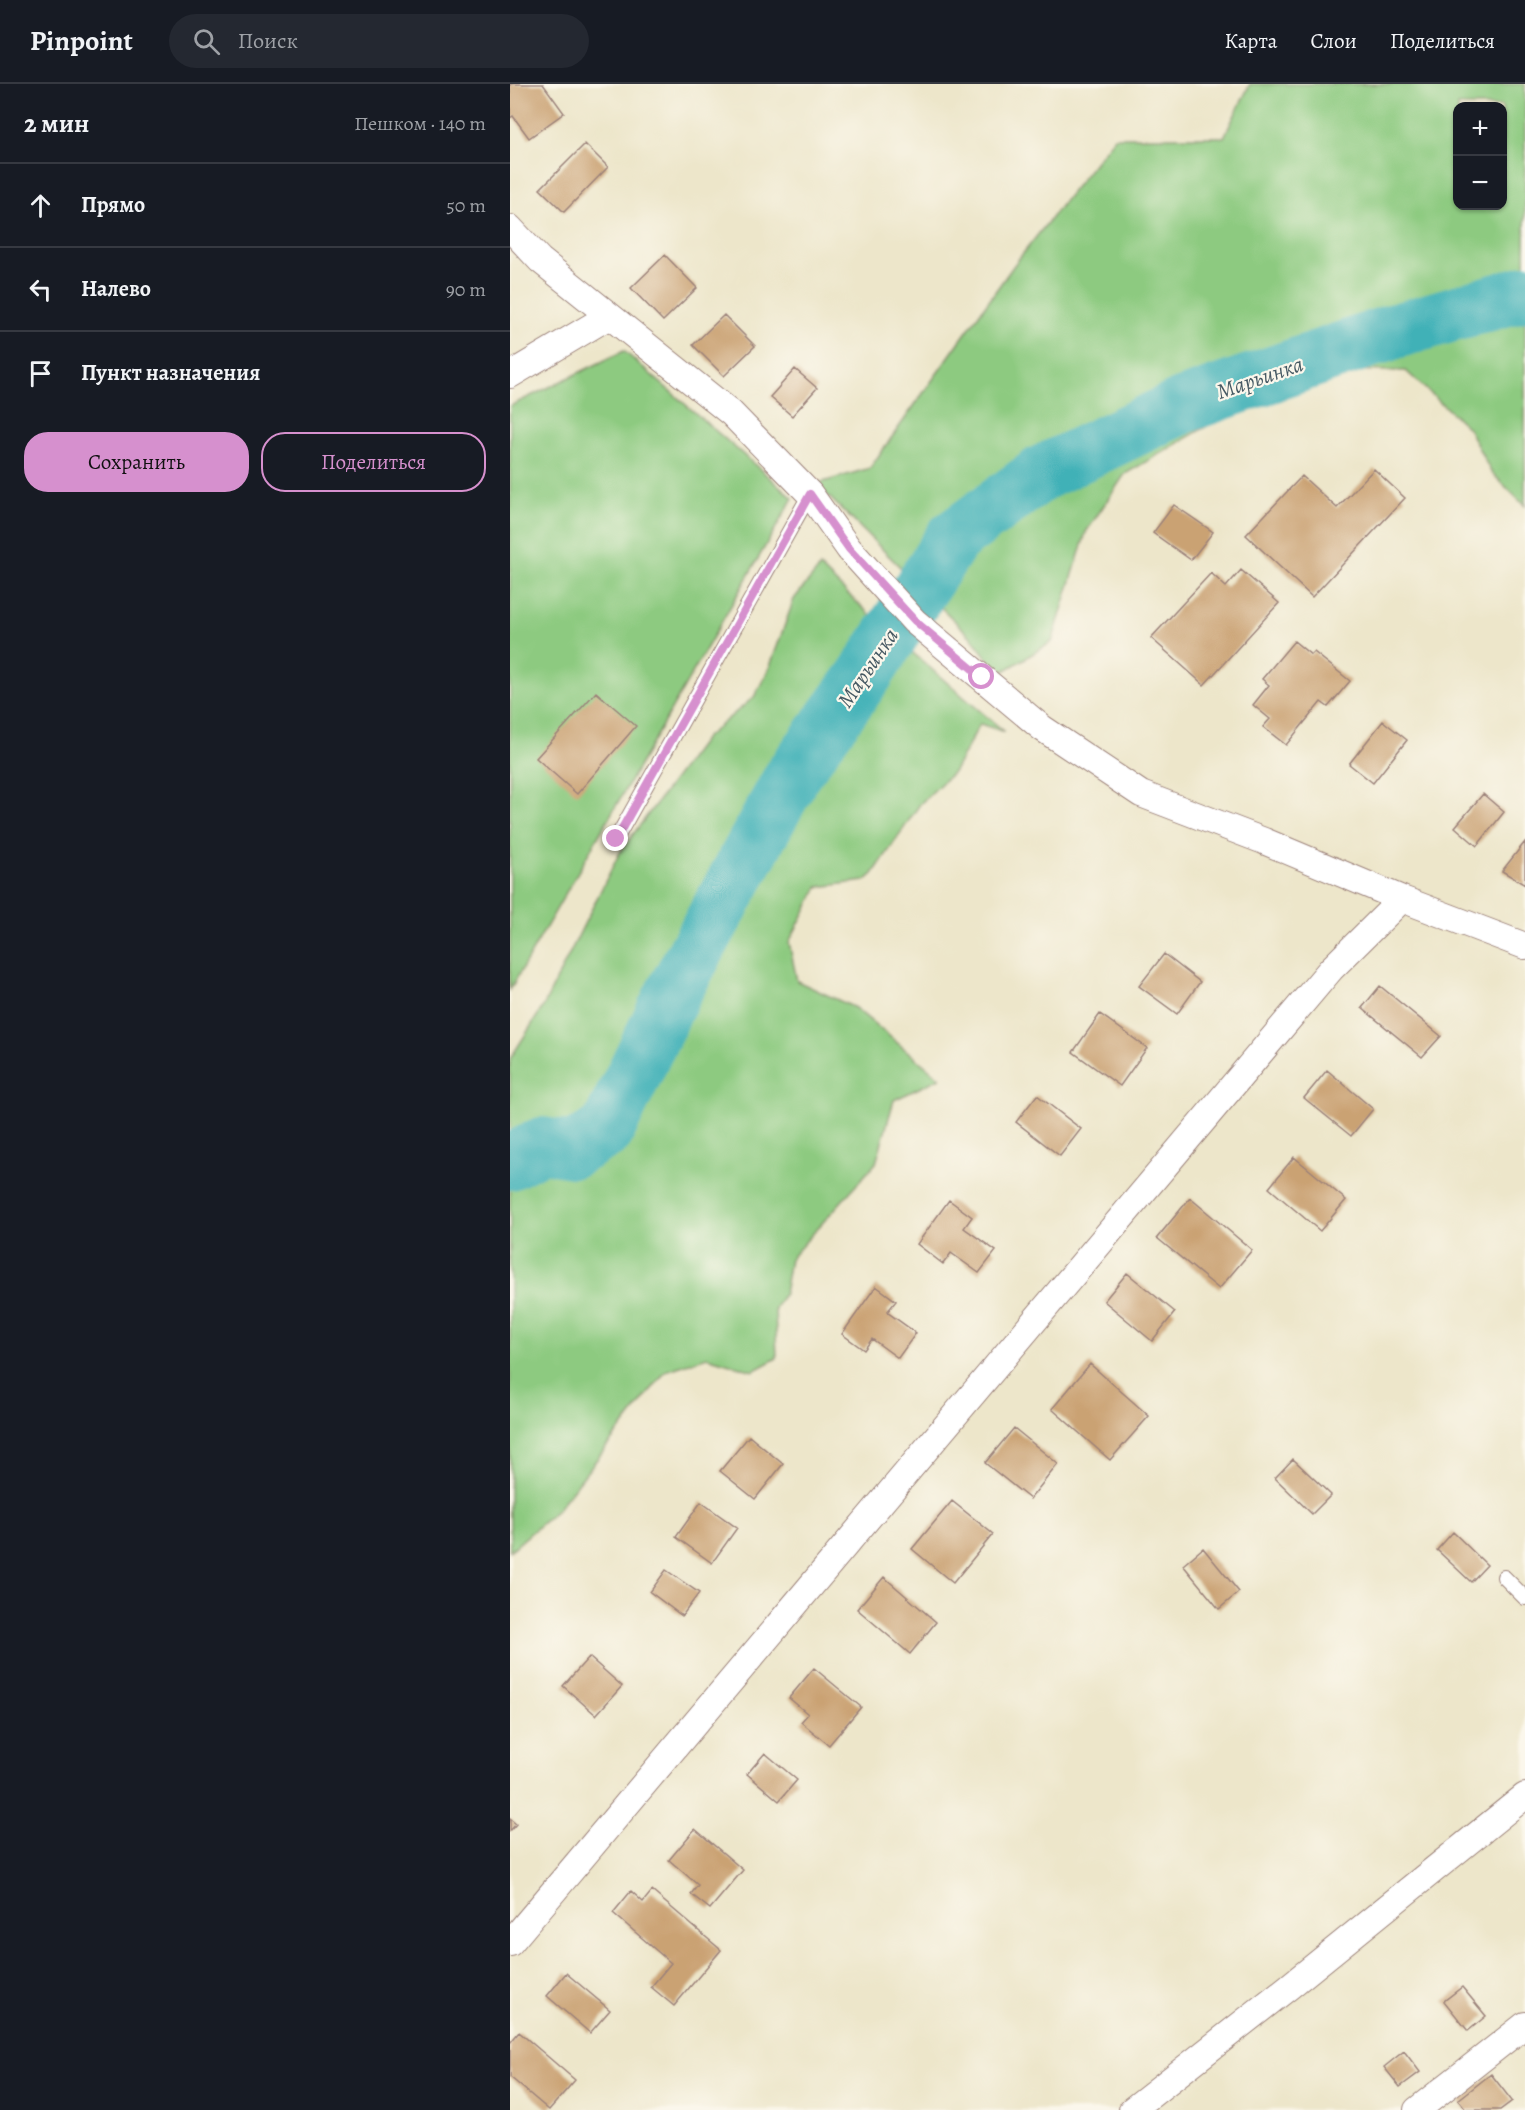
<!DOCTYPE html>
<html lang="ru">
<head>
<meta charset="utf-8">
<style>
  body { margin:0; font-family:Alegreya,serif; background:#242831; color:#f1f3f6 }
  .controls { position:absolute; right:18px; top:18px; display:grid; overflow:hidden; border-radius:12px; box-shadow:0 2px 4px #0004 }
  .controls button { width:54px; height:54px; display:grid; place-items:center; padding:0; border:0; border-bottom:2px solid #363941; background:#171b24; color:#f1f3f6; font:30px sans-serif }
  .stop { position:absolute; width:18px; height:18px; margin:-14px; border:4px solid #d690ce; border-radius:50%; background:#fff }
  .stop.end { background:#d690ce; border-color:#fff; box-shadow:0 2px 6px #0008 }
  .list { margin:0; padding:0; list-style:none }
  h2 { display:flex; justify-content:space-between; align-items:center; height:78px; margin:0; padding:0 24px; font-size:26px }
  h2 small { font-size:20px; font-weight:400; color:#9ea1a6 }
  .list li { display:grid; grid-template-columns:39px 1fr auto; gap:18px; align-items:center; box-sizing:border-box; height:84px; padding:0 24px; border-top:2px solid #363941 }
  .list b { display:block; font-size:22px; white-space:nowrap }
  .list em { font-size:20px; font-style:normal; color:#9ea1a6 }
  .actions { display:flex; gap:12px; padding:18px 24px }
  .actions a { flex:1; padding:14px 0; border:2px solid #d690ce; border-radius:24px; text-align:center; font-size:21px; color:#d690ce }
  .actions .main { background:#d690ce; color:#111 }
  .icon { flex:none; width:33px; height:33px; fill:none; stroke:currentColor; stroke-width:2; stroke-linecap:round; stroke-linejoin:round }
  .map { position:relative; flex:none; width:1015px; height:2026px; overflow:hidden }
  header { display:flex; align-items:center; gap:36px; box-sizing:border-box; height:84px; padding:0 30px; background:#171b24; border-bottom:2px solid #363941 }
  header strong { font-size:28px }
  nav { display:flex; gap:33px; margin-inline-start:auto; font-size:21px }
  .search { width:420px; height:54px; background:#242831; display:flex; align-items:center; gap:15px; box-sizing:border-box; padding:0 21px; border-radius:33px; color:#9ea1a6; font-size:22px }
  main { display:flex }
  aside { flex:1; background:#171b24 }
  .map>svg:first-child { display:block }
</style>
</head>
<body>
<header>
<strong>Pinpoint</strong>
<div class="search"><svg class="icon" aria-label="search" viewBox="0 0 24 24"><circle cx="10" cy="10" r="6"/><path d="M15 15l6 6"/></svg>Поиск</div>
<nav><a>Карта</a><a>Слои</a><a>Поделиться</a></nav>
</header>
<main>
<aside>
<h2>2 мин<small>Пешком · 140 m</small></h2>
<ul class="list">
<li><svg class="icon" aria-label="ahead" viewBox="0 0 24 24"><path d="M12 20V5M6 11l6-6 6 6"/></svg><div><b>Прямо</b></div><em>50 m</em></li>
<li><svg class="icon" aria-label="left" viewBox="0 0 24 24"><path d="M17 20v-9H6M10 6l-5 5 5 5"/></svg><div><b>Налево</b></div><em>90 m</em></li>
<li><svg class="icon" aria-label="arrive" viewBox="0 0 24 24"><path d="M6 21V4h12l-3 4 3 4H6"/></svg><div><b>Пункт назначения</b></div></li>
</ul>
<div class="actions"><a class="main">Сохранить</a><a>Поделиться</a></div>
</aside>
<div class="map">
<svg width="1015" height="2026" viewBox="0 0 1015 2026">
  <rect width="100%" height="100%" fill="#fbf7ec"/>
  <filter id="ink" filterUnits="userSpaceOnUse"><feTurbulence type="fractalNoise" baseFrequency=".0167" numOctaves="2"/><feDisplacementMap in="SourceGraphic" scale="12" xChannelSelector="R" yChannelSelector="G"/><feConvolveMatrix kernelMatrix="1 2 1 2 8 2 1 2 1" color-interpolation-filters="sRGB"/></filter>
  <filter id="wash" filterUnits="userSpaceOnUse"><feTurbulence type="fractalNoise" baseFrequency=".008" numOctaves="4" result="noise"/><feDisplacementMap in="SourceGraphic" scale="24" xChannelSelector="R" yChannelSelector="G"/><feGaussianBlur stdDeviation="1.35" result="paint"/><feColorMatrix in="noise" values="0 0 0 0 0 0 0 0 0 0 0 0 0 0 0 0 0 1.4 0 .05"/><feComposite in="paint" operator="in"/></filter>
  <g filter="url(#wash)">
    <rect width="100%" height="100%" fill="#ede6ca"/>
    <path fill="#8dca80" stroke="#6c7456" stroke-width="1.5" fill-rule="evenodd" d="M740 0H1015V422L981 388 958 344 896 287 793 286 615 390 576 448 542 558 489 590 463 555 306 400 360 384 504 181 605 53H714ZM948 22H992V122H948Z
      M114 267 283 414 0 906V322Z
      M310 483C369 541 432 595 495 648L470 640 444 687 410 720 363 790 355 797 308 803 279 858 287 897 345 924 430 994 384 1016 366 1079 280 1175 274 1210 265 1224 267 1274 243 1287 197 1273 156 1287 47 1426 0 1467V975L33 923 110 768 195 654 244 613 259 585 284 515Z"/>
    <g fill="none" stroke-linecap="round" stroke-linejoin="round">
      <path stroke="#40b1b7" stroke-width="56" d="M0 1078 32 1061 63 1066 97 1046 162 911 283 690 355 591 443 454 532 389 672 322 882 248 1015 209"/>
    </g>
    <g id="blocks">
      <path fill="#caa273" d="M0 0H33L54 29 19 54 3 32 0 34Z
        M75 60 98 83 54 128 30 105Z
        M155 171 187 204 153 237 121 204Z
        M214 231 245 262 214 292 183 261Z
        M285 285 307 304 282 332 260 313Z
        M864 385 895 414 802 513 736 451 792 392 827 424Z
        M664 421 703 448 681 476 643 449Z
        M731 486 769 519 694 601 641 554 701 489 716 503Z
        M784 557 801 571 804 568 840 597 818 623 811 618 776 661 753 643 760 635 743 621 759 601 752 595Z
        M86 608 126 642 67 710 26 674Z
        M873 637 897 656 863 699 839 680Z
        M973 710 994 728 967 762 945 743Z
        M1015 758V801L992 787Z
        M654 870 690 898 667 930 629 902Z
        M870 902 931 952 912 973 852 924Z
        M590 930 637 964 610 1002 563 968Z
        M817 986 863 1025 841 1052 794 1014Z
        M527 1011 571 1045 550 1072 506 1038Z
        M784 1073 836 1116 810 1147 759 1104Z
        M680 1114 742 1166 709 1205 647 1154Z
        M439 1116 462 1133 454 1144 486 1167 469 1189 441 1169 433 1180 407 1160Z
        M617 1189 665 1228 642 1257 594 1217Z
        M366 1202 386 1217 377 1228 406 1249 388 1274 362 1255 354 1266 332 1250Z
        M580 1280 639 1332 600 1376 542 1325Z
        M504 1344 548 1380 520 1415 475 1379Z
        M239 1352 273 1380 245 1415 210 1387Z
        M783 1375 821 1411 802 1430 765 1394Z
        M442 1417 483 1450 443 1499 402 1465Z
        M191 1418 227 1444 202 1479 166 1453Z
        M943 1448 977 1481 961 1498 927 1466Z
        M693 1464 729 1508 709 1525 673 1481Z
        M156 1486 189 1509 172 1532 140 1508Z
        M374 1493 426 1538 400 1570 347 1525Z
        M79 1573 112 1602 86 1631 53 1602Z
        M304 1584 351 1623 319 1661 291 1638 298 1630 279 1614Z
        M255 1669 287 1696 269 1717 237 1690Z
        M0 1735 6 1740 0 1747Z
        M185 1745 233 1786 200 1825 181 1810 188 1801 159 1776Z
        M121 1807 133 1818 142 1807 211 1866 164 1922 141 1903 161 1879 103 1829Z
        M56 1889 100 1926 80 1949 37 1912Z
        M952 1903 976 1932 958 1947 934 1917Z
        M9 1948 65 1996 39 2026 0 1993V1959Z
        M894 1967 910 1988 890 2003 874 1983Z
        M981 1990 1002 2017 990 2026H956L948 2016Z"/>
    </g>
  </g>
  <g filter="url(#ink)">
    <use href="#blocks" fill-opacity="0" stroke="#9c827a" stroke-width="1.5"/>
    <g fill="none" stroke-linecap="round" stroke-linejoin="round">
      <g stroke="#9c827a" stroke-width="16">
        <path id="lane" d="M106 755 300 410
          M994 1493 1015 1514"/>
      </g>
      <g stroke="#9c827a" stroke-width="28">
        <path id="street" d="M0 144 30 176 221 329 300 410 339 465 404 537 532 644 631 710 754 757 892 815 821 885 0 1859
          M0 291 99 232
          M892 815 1015 862
          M622 2026 780 1902 1015 1712
          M907 2026 1015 1941"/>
      </g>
      <use href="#lane" stroke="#fff" stroke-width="14"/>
      <use href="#street" stroke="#fff" stroke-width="26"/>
    </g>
  </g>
  <g fill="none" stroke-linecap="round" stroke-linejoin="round" filter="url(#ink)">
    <path stroke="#d690ce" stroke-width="8" d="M106 755 300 410 339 465 405 537 472 593"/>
  </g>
  <g text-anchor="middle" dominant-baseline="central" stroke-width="4.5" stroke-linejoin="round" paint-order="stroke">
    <g font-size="22" font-style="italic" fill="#465963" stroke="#fbf7ec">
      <text transform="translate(750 294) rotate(-19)">Марьинка</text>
      <text transform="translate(358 584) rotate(-56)">Марьинка</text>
    </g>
  </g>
</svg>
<div class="controls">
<button>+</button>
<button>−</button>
</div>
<div class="stop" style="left:472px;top:593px"></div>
<div class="stop end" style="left:106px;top:755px"></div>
</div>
</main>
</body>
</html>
